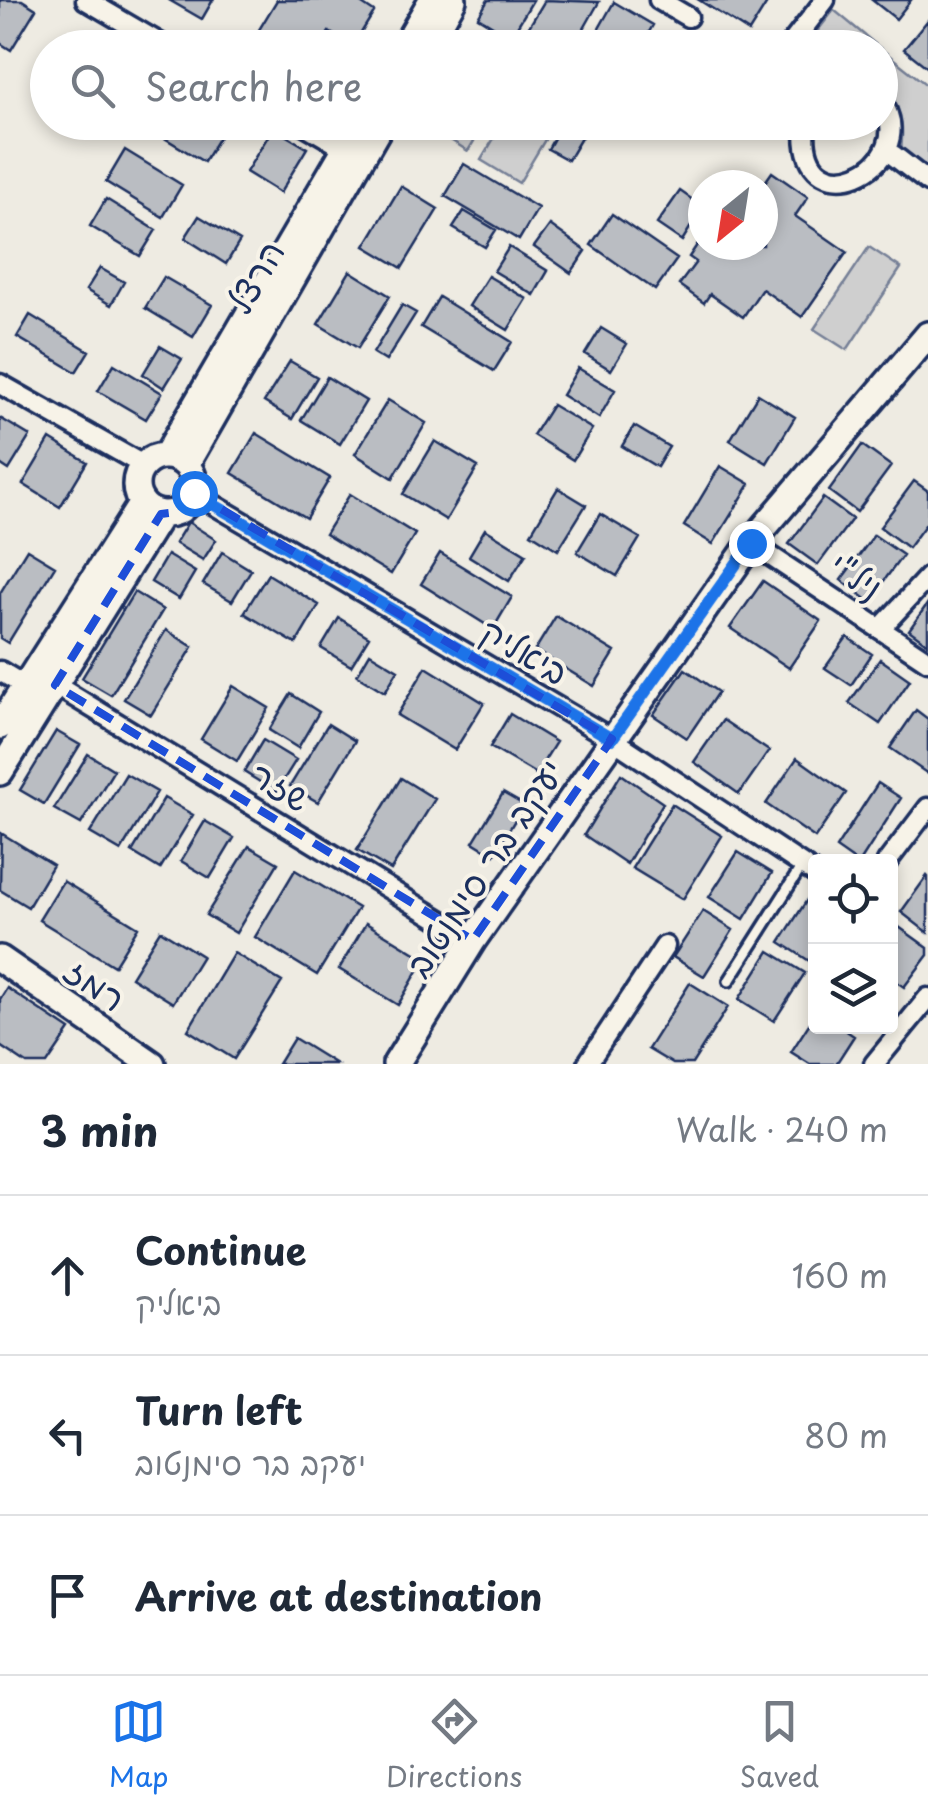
<!DOCTYPE html>
<html lang="en">
<head>
<meta charset="utf-8">
<style>
  body { margin:0; font-family:"Playpen Sans","Playpen Sans Hebrew",sans-serif; background:#f2f2f3; color:#1f2937 }
  .controls { position:absolute; right:30px; bottom:30px; display:grid; overflow:hidden; border-radius:10px; box-shadow:0 5px 15px #0003 }
  .controls button { width:90px; height:90px; display:grid; place-items:center; padding:0; border:0; border-bottom:2px solid #e0e1e3; background:#fff; color:#1f2937; font:50px sans-serif }
  .compass { position:absolute; left:688px; top:170px; width:90px; height:90px; border-radius:50%; background:#fff; box-shadow:0 5px 15px #0003; rotate:210deg }
  .stop { position:absolute; width:30px; height:30px; margin:-22px; border:8px solid #1a73e8; border-radius:50%; background:#fff }
  .stop.end { background:#1a73e8; border-color:#fff; box-shadow:0 2px 10px #0008 }
  .list { margin:0; padding:0; list-style:none }
  h2 { display:flex; justify-content:space-between; align-items:center; height:130px; margin:0; padding:0 40px; font-size:42px }
  h2 small { font-size:32px; font-weight:400; color:#747a83 }
  .list li { display:grid; grid-template-columns:65px 1fr auto; gap:30px; align-items:center; box-sizing:border-box; height:160px; padding:0 40px; border-top:2px solid #e0e1e3 }
  .list b { display:block; font-size:38px; white-space:nowrap }
  .list p { margin:0; font-size:32px; white-space:nowrap; color:#747a83 }
  .list em { font-size:32px; font-style:normal; color:#747a83 }
  .icon { flex:none; width:55px; height:55px; fill:none; stroke:currentColor; stroke-width:2; stroke-linecap:round; stroke-linejoin:round }
  .map { position:relative; flex:none; width:928px; height:1064px; overflow:hidden }
  .search { position:absolute; background:#fff; box-shadow:0 5px 15px #0003; left:30px; right:30px; top:30px; height:110px; display:flex; align-items:center; gap:25px; box-sizing:border-box; padding:0 35px; border-radius:55px; color:#747a83; font-size:38px }
  .sheet { height:610px; background:#fff }
  nav { display:flex; justify-content:space-around; align-items:center; box-sizing:border-box; height:140px; border-top:2px solid #e0e1e3; background:#fff; font-size:28px; color:#747a83 }
  nav a { display:grid; justify-items:center; gap:5px }
  nav .on { color:#1a73e8 }
  .map>svg:first-child { display:block }
</style>
</head>
<body>
<div class="map">
<svg width="928" height="1064" viewBox="0 0 928 1064">
  <rect width="100%" height="100%" fill="#eeebe2"/>
  <filter id="ink" filterUnits="userSpaceOnUse"><feTurbulence type="fractalNoise" baseFrequency=".01" numOctaves="2"/><feDisplacementMap in="SourceGraphic" scale="20" xChannelSelector="R" yChannelSelector="G"/><feConvolveMatrix kernelMatrix="1 2 1 2 8 2 1 2 1" color-interpolation-filters="sRGB"/></filter>
  <g filter="url(#ink)">
    <path fill="#cfcfcf" stroke="#757f96" stroke-width="2.5" d="M834 10 880 48 805 47Z
      M880 48 928 86V171L901 151C904 124 903 106 880 88Z
      M433 123V122L485 123 468 151 430 127Z
      M503 123H555L519 183 481 160Z
      M869 247 901 268 847 350 814 329Z"/>
    <path fill="#babdc2" stroke="#1b2f5e" stroke-width="2.5" d="M0 0H22L36 9 11 50 0 43Z
      M169 0H213L202 19Z
      M277 0H356L374 12 353 46 329 32 319 48H280L257 33Z
      M488 0H533L511 37 478 17Z
      M545 0 599 2 573 48H534L521 40Z
      M699 0H769L749 32Z
      M872 0H911L896 19Z
      M614 2 653 25 640 48H588Z
      M928 20V68L904 49Z
      M671 33 696 48H662Z
      M172 122H228L204 162 163 137Z
      M563 122 587 128 568 160 548 149Z
      M273 128 307 148 280 193 246 172Z
      M125 150 182 185 163 217 106 182Z
      M464 164 538 208 519 240 445 196Z
      M772 172 808 197 795 216 847 252 802 317 762 289 743 317 710 294 704 303 679 285 696 262 689 257 703 236V245H763V185Z
      M401 186 438 209 402 268 365 246Z
      M680 191 703 207 682 241 657 224Z
      M106 199 156 230 140 256 90 226Z
      M464 211 496 230 485 247 453 228Z
      M612 214 677 259 655 290 591 245Z
      M199 216 240 241 226 264 185 238Z
      M550 225 586 251 571 273 534 247Z
      M509 247 548 271 534 295 494 271Z
      M100 268 124 282 111 305 86 290Z
      M350 271 390 296 358 348 318 324Z
      M488 276 527 299 508 330 469 306Z
      M164 277 212 305 193 337 145 308Z
      M439 297 512 342 494 371 421 327Z
      M402 305 416 313 386 361 373 353Z
      M30 315 89 351 76 372 17 337Z
      M601 328 627 344 611 370 585 354Z
      M160 346 182 359 164 388 143 374Z
      M290 361 317 377 292 419 264 402Z
      M114 364 162 393 146 419 98 391Z
      M578 368 615 390 599 418 562 395Z
      M327 377 366 401 340 444 301 420Z
      M758 394 795 417 767 463 730 440Z
      M388 400 426 423 393 478 355 454Z
      M552 405 592 429 573 460 533 435Z
      M0 418 30 436 9 470 0 464Z
      M634 426 669 447 657 467 622 446Z
      M256 433 330 478 306 518 232 473Z
      M50 439 87 462 60 507 23 484Z
      M435 441 478 467 446 520 403 494Z
      M862 445 891 466 857 512 829 491Z
      M720 466 750 484 713 544 684 526Z
      M914 481 928 491V521L908 548 880 527Z
      M558 488 586 505 558 550 531 533Z
      M350 494 415 534 391 574 325 534Z
      M823 498 852 519 818 565 789 544Z
      M600 514 640 538 617 576 577 552Z
      M188 522 216 540 203 560 175 543Z
      M485 529 526 554 509 581 469 556Z
      M874 535 903 555 869 601 841 580Z
      M27 549 55 566 8 643 0 638V593Z
      M222 552 251 570 232 601 203 584Z
      M440 553 512 597 493 629 421 584Z
      M167 555 195 572 179 599 151 582Z
      M268 574 319 605 296 644 244 613Z
      M763 581 821 621 789 668 730 628Z
      M134 592 163 610 111 695 82 678Z
      M928 603V644L909 630Z
      M556 616 615 652 594 686 535 650Z
      M339 618 369 637 351 666 321 648Z
      M166 630 193 647 151 715 124 699Z
      M847 637 872 654 851 685 825 668Z
      M370 653 398 670 385 692 357 675Z
      M880 659 910 680 880 724 849 703Z
      M426 667 484 703 455 750 397 715Z
      M685 669 718 692 687 738 653 715Z
      M233 686 269 708 237 761 201 739Z
      M291 694 319 712 298 748 269 730Z
      M916 710 928 719V774L890 748Z
      M510 714 556 742 536 774 490 747Z
      M723 720 769 751 739 794 694 762Z
      M328 724 355 741 318 802 290 786Z
      M56 731 80 745 44 804 20 790Z
      M263 740 296 760 276 792 244 772Z
      M88 754 114 770 81 824 54 809Z
      M797 758 846 793 815 838 766 804Z
      M126 774 157 792 121 851 90 833Z
      M621 774 663 803 627 864 584 835Z
      M401 778 435 799 391 870 357 850Z
      M878 783 901 798 860 862H856L836 848Z
      M503 793 524 805 494 855 473 842Z
      M164 798 193 815 160 869 132 852Z
      M672 804 722 836 683 899 632 868Z
      M205 821 234 838 210 878 181 861Z
      M1 833 53 865 28 907 0 890Z
      M249 846 278 863 236 933 206 915Z
      M738 852 772 873 744 919 709 897Z
      M295 870 358 908 317 975 255 937Z
      M927 876 928 877V933L901 912Z
      M63 881 138 927 114 966 39 920Z
      M812 892 816 894 814 964 780 942Z
      M703 911 733 930 704 976 673 957Z
      M366 923 425 959 398 1005 339 969Z
      M899 927 928 948V955L904 987 890 977V939Z
      M160 930 202 956 173 1003 131 977Z
      M769 951 805 973 774 1021 739 999Z
      M234 953 282 982 234 1059 188 1030Z
      M690 983 728 1007 692 1064H673L648 1049Z
      M7 988 70 1030 47 1064H27L0 1046V999Z
      M816 1013V1026H839L854 1036 836 1064H810L791 1052Z
      M294 1038 336 1064H278Z"/>
    <g fill="none" stroke-linecap="round" stroke-linejoin="round">
      <g stroke="#1b2f5e" stroke-width="16">
        <path id="lane" d="M729 981 802 866"/>
      </g>
      <g stroke="#1b2f5e" stroke-width="25">
        <path id="street" d="M86 0 168 48
          M659 0 688 17
          M788 48 825 0
          M300 122 346 149
          M806 122C794 226 928 168 880 99
          M893 155 928 182
          M0 384 143 465
          M194 493 612 739 816 874
          M751 543 928 661
          M880 629 928 577
          M0 671 25 686
          M55 685 473 940
          M887 862 928 808
          M587 1064 665 946
          M874 1064 928 998"/>
      </g>
      <g stroke="#1b2f5e" stroke-width="32">
        <path id="secondary" d="M404 48 432 0
          M426 48 453 0
          M136 485a29 29 0 1 1 58 0a29 29 0 1 1-58 0Z
          M166 456 361 122
          M186 464 382 122
          M0 726 142 503
          M0 772 161 514
          M0 959 152 1064
          M396 1064 473 940 751 543 928 335"/>
      </g>
      <use href="#lane" stroke="#f7f3e8" stroke-width="9"/>
      <use href="#street" stroke="#f7f3e8" stroke-width="18"/>
      <use href="#secondary" stroke="#f7f3e8" stroke-width="25"/>
    </g>
  </g>
  <g fill="none" stroke-linecap="round" stroke-linejoin="round" filter="url(#ink)">
    <path stroke="#1a73e8" stroke-width="12" d="M194 493 612 739 751 543"/>
  </g>
  <path fill="none" stroke="#1d4ed8" stroke-width="8" stroke-dasharray="20 12" stroke-linejoin="round" d="M194 493 612 739 473 940 55 685 161 514 178 512Z"/>
  <g text-anchor="middle" dominant-baseline="central" stroke-width="8" stroke-linejoin="round" paint-order="stroke">
    <g font-size="35" fill="#1b2f5e" stroke="#f7f3e8">
      <text transform="translate(254 276) rotate(-60)">הרצל</text>
      <text transform="translate(857 575) rotate(34)">ניל"י</text>
      <text transform="translate(525 650) rotate(31)">ביאליק</text>
      <text transform="translate(281 785) rotate(31)">שזר</text>
      <text transform="translate(483 867) rotate(-56)">יעקב בר סימנטוב</text>
      <text transform="translate(96 983) rotate(35)">רמז</text>
    </g>
  </g>
</svg>
<div class="controls">
<button><svg class="icon" aria-label="locate" viewBox="0 0 24 24"><circle cx="12" cy="12" r="6"/><path d="M12 2v4M12 18v4M2 12h4M18 12h4"/></svg></button>
<button><svg class="icon" aria-label="layers" viewBox="0 0 24 24"><path d="M12 4l9 5-9 5-9-5zM3 14l9 5 9-5"/></svg></button>
</div>
<svg class="compass" viewBox="-18 -18 36 36"><path d="M0-13l5 13h-10z" fill="#e53935"/><path d="M0 13l5-13h-10z" fill="#747a83"/></svg>
<div class="stop" style="left:194px;top:493px"></div>
<div class="stop end" style="left:751px;top:543px"></div>
<div class="search"><svg class="icon" aria-label="search" viewBox="0 0 24 24"><circle cx="10" cy="10" r="6"/><path d="M15 15l6 6"/></svg>Search here</div>
</div>
<section class="sheet">
<h2>3 min<small>Walk · 240 m</small></h2>
<ul class="list">
<li><svg class="icon" aria-label="ahead" viewBox="0 0 24 24"><path d="M12 20V5M6 11l6-6 6 6"/></svg><div><b>Continue</b><p>ביאליק</p></div><em>160 m</em></li>
<li><svg class="icon" aria-label="left" viewBox="0 0 24 24"><path d="M17 20v-9H6M10 6l-5 5 5 5"/></svg><div><b>Turn left</b><p>יעקב בר סימנטוב</p></div><em>80 m</em></li>
<li><svg class="icon" aria-label="arrive" viewBox="0 0 24 24"><path d="M6 21V4h12l-3 4 3 4H6"/></svg><div><b>Arrive at destination</b></div></li>
</ul>
</section>
<nav>
<a class="on"><svg class="icon" aria-label="map" viewBox="0 0 24 24"><path d="M3 6l6-2 6 2 6-2v14l-6 2-6-2-6 2zM9 4v14M15 6v14"/></svg>Map</a>
<a><svg class="icon" aria-label="directions" viewBox="0 0 24 24"><path d="M12 3l9 9-9 9-9-9zM9 14v-3h6M13 9l2 2-2 2"/></svg>Directions</a>
<a><svg class="icon" aria-label="saved" viewBox="0 0 24 24"><path d="M7 4h10v16l-5-4-5 4z"/></svg>Saved</a>
</nav>
</body>
</html>
